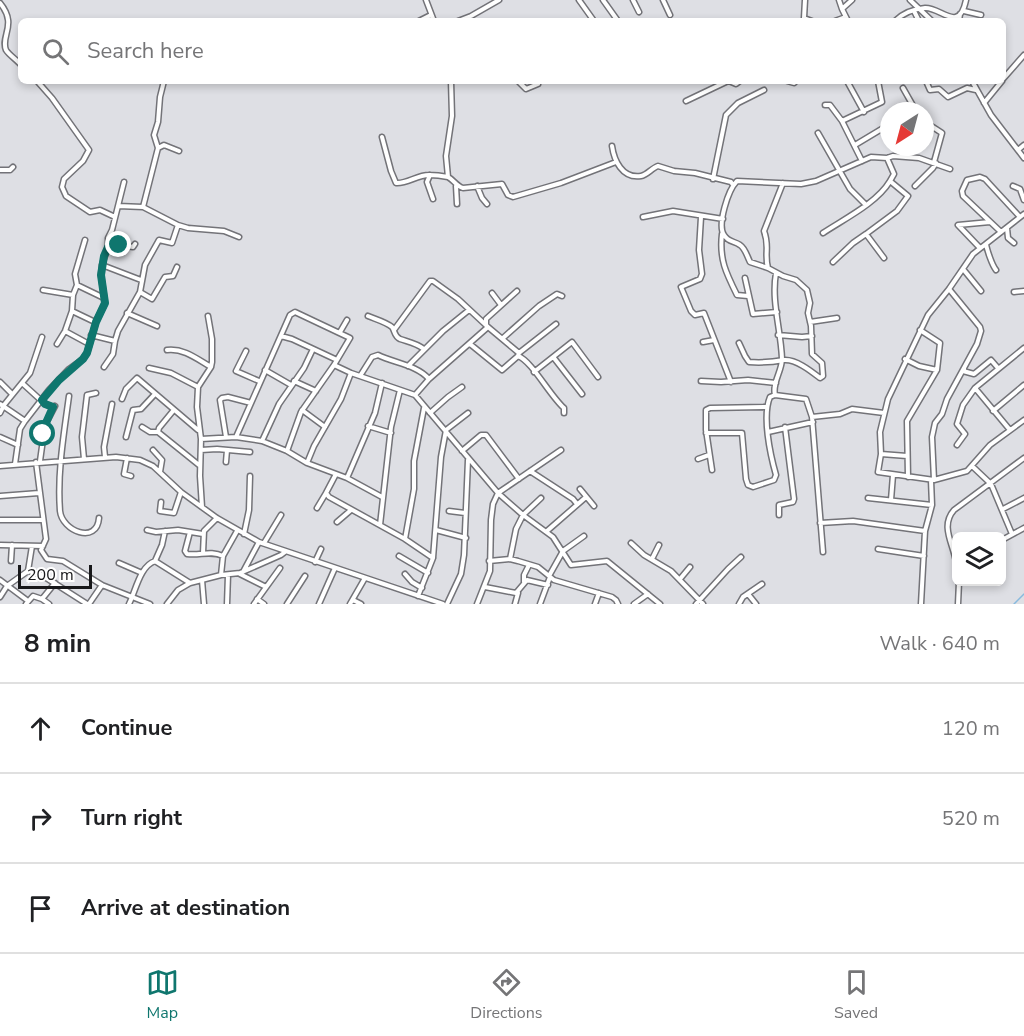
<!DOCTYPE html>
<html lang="en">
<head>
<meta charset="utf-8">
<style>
  body { margin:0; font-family:"Nunito Sans",sans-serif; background:#f2f2f2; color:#202124 }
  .controls { position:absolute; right:18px; bottom:18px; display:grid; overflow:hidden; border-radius:9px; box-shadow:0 3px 9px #0003 }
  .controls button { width:54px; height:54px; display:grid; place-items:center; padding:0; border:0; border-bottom:2px solid #e0e0e0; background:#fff; color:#202124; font:30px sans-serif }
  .compass { position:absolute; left:880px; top:102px; width:54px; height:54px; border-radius:50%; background:#fff; box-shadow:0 3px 9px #0003; rotate:216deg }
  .scale { position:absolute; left:18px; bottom:15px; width:74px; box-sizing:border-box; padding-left:6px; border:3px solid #18181a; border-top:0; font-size:16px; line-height:21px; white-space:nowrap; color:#18181a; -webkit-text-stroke:4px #fff; paint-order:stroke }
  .stop { position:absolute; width:18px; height:18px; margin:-14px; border:4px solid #0f766e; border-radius:50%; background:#fff }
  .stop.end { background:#0f766e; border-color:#fff; box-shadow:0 2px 6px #0008 }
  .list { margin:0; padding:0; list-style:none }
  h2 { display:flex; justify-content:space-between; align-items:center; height:78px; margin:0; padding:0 24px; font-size:26px }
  h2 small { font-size:20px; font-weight:400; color:#757577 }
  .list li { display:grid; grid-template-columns:39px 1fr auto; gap:18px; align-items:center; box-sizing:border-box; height:90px; padding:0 24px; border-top:2px solid #e0e0e0 }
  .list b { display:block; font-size:22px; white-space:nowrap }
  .list em { font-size:20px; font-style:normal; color:#757577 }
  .icon { flex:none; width:33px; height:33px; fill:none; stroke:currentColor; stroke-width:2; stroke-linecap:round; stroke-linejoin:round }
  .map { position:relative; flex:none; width:1024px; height:604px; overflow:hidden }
  .search { position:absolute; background:#fff; box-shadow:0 3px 9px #0003; left:18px; right:18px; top:18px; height:66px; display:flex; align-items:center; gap:15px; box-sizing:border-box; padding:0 21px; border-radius:9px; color:#757577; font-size:22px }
  .sheet { height:348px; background:#fff }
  nav { display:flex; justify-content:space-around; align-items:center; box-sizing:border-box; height:84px; border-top:2px solid #e0e0e0; background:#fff; font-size:16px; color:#757577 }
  nav a { display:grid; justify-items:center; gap:3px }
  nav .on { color:#0f766e }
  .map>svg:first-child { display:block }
</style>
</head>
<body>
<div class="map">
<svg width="1024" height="604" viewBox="0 0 1024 604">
  <rect width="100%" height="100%" fill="#dedfe4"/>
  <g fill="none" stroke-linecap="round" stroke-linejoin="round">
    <path stroke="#88bade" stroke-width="1.5" d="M1014 604 1024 594"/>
    <g stroke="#737378" stroke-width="7">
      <path id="minor" d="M426 0 434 21
        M579 0 594 21
        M603 0 618 21
        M633 0 639 12
        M663 0 670 15
        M805 0 804 18 812 21
        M839 0 842 9
        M910 0 932 21
        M0 3C18 25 0 36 6 50 9 55 17 60 21 65
        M914 11 919 21
        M964 11 981 15
        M419 21 431 15
        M458 21 471 16 499 0
        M835 21 846 17
        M848 21 842 9 852 0
        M895 21C903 13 913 9 925 8 941 7 959 34 966 0
        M959 21 960 14
        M1003 79 1024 55
        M37 81 52 98 89 150 83 161 64 179 62 187 66 196 90 212 100 210 115 217
        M518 81 526 89 538 84
        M729 81 736 84 740 81
        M787 81 794 83 796 81
        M847 81 864 112
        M926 81 930 90 939 89 948 97 967 88 976 90
        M972 81 991 115 1024 158
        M903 88 916 111
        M686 101 728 81
        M984 103 1002 81
        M825 105H830L842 121 862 161
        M842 121 882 102 878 81
        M925 122 942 133 934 162
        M818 133 850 189 865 204
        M382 137 391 171 396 183C407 184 417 175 429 175 434 175 443 176 448 177 454 180 456 186 463 188L502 184 508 195 513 197 561 183 616 162
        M855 145 885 127
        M612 146C614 160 622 179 641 176 647 175 652 168 658 166L674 171 695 173 731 182 733 185
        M158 148 154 135 158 122 160 97 164 81
        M1018 150 1024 145
        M0 170H10L13 167
        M430 175 427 182 433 199
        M448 177 446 156 452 116 451 81
        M713 179 726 115 738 103 764 90
        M456 186 457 204
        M477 186 482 198 487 204
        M915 186 933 168 936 163
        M1013 186 1020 189 1024 200
        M118 206 143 207 178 225 188 228 224 231 239 237
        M143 207 158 148 164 145 179 151
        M1024 214 973 254 949 289 928 315 888 399 880 432 881 454 878 472 934 480 967 471 990 445 1024 420
        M643 217 673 211 723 219
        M701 217 699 250 702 274 700 279 681 287 691 311 695 315 704 313 731 382
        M1007 228 1008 238 1014 243
        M1001 232 963 196 962 191 967 180 980 177 985 179 1020 217
        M823 233C844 219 877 203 890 181
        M722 234C719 259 726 273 737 295L748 296
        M986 244C987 250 992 265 996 270
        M108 247 119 245 133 247 135 244
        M980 248 958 225 990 222
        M884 258 866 234 897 211 908 196 890 181 894 174 887 158
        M833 262 853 243 866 234
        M102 265 141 280
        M768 268C764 253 770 247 764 231L783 183
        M963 269 981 291
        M745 278 753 314 777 312
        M77 285 104 298
        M949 289 980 327 981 331 977 344
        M43 290 73 295
        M140 292 152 299 165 277 173 276 177 267
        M1014 292 1024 291
        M492 293 501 305
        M72 311 95 322
        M127 313 157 326
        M368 316C375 319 386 322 392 327 395 331 394 336 400 339 409 342 416 343 424 349
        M810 322 837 318
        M486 324V319L517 291
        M394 330 430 281H433L458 299 488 327
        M65 331 89 344
        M340 332 347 320
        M91 335 115 341 113 354 104 367
        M778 335 802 337 812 336
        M281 336 292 339 337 360
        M503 338 539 306 557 294 562 296
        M115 341 118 331 140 292 145 265 159 240 172 243 178 225
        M703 342 714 340
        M739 343 745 356 749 362C761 363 773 362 784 360 796 359 811 371 820 378L823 376 822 363 812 354 811 326 808 313 810 303 807 290 796 280 783 276 768 268 750 262C747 256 745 248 740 245 734 241 728 242 724 235 717 225 728 190 737 181L801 184 816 181 871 157 887 158 893 156 919 158 950 169
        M57 344 65 331 72 311 73 295 77 285 75 274 85 240
        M470 344 502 370 518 356
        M167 350C184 348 197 359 211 367
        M246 351 236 371 259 381
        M519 353 518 356C532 361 550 396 564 408V413
        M554 358 582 394
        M905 359 919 366 937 370
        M334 365 351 373 415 395 498 493 523 515 553 537 571 565 607 561 660 604
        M408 366 443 331 469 310
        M149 368 171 373 198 387
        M964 369 963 371 974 374 991 360 998 368
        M265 370 291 385
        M534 372 572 342 598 377
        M360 376 372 357 378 355C394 363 417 365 429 379
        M294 381 316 391
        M701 381 721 382 748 380 776 383
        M0 382 12 394
        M22 383 45 404 53 407
        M975 388 1010 430
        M415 395 429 379 488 327 519 353 556 324
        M775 395C772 383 782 371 782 359 781 330 771 301 776 273
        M69 396C64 433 57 473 60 511 62 531 97 545 99 518
        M122 399 126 389 137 378 198 430
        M0 404 25 421
        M302 410 325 427
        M993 411 1024 385
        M0 413 4 405 30 373 42 337
        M430 413 448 397 462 387
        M812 417 840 414 852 409 884 413
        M368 426 391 433
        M142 427 150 432H158L199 465
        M158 432 159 428 173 411
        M768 432 813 422
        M706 433H742L746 479 748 485 753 487 774 480 776 475C770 454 762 416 770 397L775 395 806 399 812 417 823 552
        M0 437 18 445
        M126 437 133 410 141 409 155 394
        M226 437 220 400 222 398 228 397 251 403
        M236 437 290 315 295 312 350 338 334 365 301 412 287 451
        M201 439 236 437 262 441 287 451 307 463 347 478 382 497
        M262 441 279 404 304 368 313 349
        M957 445 965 434 957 424 963 405 975 388 1024 348
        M153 450 162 460 160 472
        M201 450 217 449 250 452
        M462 451 481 435H486L519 479
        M881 454 907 456
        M105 457 104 447 112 404
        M127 458 124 474 131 476
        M84 459 82 437 87 395 96 393
        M698 459 709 455
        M40 461 45 425 55 406
        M36 462 46 539 41 550 47 559 63 561 102 585 150 604
        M226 462 227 450
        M307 463 314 446 341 399 351 373
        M15 464 20 429 25 421 49 390 69 369 83 359 87 353 96 322 105 303 101 275 102 265 108 247V238L112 230 124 182
        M0 466 116 457 140 460 153 466 181 492 217 518 259 542 443 604
        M972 466 991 484 1012 534
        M712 470 706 430V410L710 408 766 407
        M530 471 573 499 577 504
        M336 474 326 493 329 497 405 539 433 558
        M908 477 907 421 937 370 940 343 920 330
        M347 478 375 413 382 383
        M934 480 932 437 935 423 942 414 947 399 977 344
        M580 489 594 506
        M0 496 39 493
        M868 498 932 505
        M891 500 893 475
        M161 502 160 511 174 513 181 492
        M202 507 200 476 201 439 197 407 198 387 211 367 212 362V339L208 316
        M317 508 326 493
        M1003 509 1024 498
        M449 511 465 513
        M779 515V505L793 502 794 499 785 427
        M0 520H42
        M337 522 351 510
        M820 523 853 521 925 531
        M380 525 391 427 400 390
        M147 530 156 532 178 530 203 534
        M436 530 466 538
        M547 531 586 497
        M190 532 185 551 187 554C200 556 210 550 223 556
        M244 534 249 510 250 476
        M405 539 414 489V461L424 408
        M1002 540 1024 528
        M264 543 281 515
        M631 543 644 555 671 571 703 604
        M0 545 43 546
        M878 549 924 556
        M203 553 204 531 217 518
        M399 556 428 573
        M510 559 516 529 523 515 541 498
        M652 559 659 545
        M11 561 12 545
        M155 561 190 583
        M489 561 510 559 518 561 538 567 554 580 612 597 616 600 618 604
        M315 562 321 549
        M956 562C953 543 940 526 954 510L1024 458
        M119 563 142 573
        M28 571 40 574 87 604
        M243 572 259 542
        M240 574 266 587
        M405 574 412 582 422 588
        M221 575 223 556 237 531
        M549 576 563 551 584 536
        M680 579 690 567
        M0 580 28 601
        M202 580 204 604
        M524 582V575L529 565
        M485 587 516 593 527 580 548 585
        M748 594 756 604
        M418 596 433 558 441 457 446 430 468 413
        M0 597 7 586 28 571 32 546
        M42 599 49 604
        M257 599 264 604
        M353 600 361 604
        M26 604 33 596 42 599 55 583
        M89 604 102 585
        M129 604C136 590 140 566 155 561L162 545 165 531
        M167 604 178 590 190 583 221 575 240 573 281 555 285 552
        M227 604 228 575
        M254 604 280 568
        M287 604 305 576
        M319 604 335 568
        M350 604 365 578
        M447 604 461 574 464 555 468 460
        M477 604 490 571 491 520 493 504 498 493 561 450
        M515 604 518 593
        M540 604 550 577
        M595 604 599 593
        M634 604 648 594
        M696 604 728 569 741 557
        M739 604 743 597 762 584
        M921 604 925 531 932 505 931 480
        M958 604 959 582"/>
    </g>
    <use href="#minor" stroke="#fff" stroke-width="4"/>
  </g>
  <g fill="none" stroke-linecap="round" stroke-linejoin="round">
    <path stroke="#0f766e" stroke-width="8" d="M43 434 45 425 53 407 45 404 42 400 59 380 83 359 87 353 96 322 105 303 101 275 104 256 108 247 119 245"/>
  </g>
</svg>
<div class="controls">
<button><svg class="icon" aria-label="layers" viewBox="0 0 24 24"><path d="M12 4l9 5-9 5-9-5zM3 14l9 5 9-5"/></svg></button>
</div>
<svg class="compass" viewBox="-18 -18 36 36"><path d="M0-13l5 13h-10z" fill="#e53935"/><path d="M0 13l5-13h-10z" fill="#757577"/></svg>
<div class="scale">200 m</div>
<div class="stop" style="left:43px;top:434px"></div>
<div class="stop end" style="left:119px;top:245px"></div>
<div class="search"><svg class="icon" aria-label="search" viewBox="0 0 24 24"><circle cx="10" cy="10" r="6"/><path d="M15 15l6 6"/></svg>Search here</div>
</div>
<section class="sheet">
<h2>8 min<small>Walk · 640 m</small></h2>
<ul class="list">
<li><svg class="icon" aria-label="ahead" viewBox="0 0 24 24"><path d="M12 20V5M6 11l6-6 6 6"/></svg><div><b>Continue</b></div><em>120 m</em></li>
<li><svg class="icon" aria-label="right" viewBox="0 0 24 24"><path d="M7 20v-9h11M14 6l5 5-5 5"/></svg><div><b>Turn right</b></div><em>520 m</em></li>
<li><svg class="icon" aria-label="arrive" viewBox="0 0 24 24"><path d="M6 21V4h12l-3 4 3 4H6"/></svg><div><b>Arrive at destination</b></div></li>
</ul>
</section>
<nav>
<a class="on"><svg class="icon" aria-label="map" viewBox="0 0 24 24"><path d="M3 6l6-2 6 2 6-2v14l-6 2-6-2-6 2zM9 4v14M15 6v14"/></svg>Map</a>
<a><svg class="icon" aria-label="directions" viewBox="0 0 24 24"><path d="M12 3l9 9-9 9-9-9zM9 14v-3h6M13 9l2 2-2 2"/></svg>Directions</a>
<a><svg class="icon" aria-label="saved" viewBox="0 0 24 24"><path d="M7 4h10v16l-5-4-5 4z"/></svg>Saved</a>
</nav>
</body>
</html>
